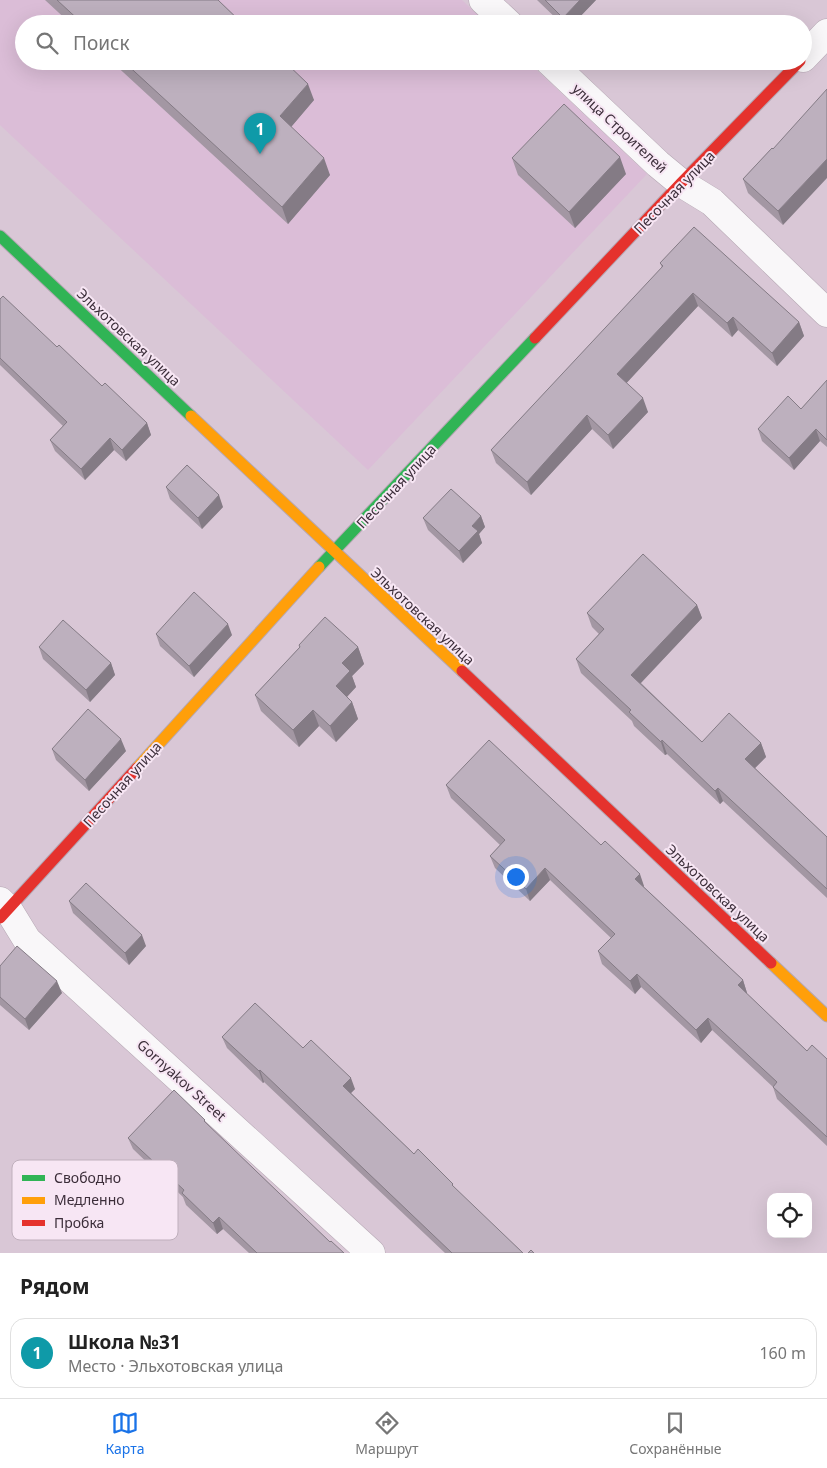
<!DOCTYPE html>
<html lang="ru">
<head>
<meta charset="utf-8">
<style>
  body { margin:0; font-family:"Noto Sans",sans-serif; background:#f2f2f2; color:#222 }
  .controls { position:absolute; right:15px; bottom:15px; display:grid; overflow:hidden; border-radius:10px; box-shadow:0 5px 20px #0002 }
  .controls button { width:45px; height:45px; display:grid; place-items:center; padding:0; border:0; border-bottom:1px solid #e0e0e0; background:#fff; color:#222; font:25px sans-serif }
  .you { position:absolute; left:515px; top:876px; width:18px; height:18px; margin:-12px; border:4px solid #fff; border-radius:50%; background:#1a73e8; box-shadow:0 0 0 8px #1a73e833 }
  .badge { display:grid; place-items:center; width:32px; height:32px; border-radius:50%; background:#1a73e8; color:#fff; font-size:16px; font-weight:700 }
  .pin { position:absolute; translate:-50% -41px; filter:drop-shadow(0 1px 2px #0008) }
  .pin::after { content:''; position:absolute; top:26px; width:18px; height:15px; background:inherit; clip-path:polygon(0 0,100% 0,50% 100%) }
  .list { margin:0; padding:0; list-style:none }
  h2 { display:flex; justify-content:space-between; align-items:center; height:65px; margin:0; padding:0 20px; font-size:21px }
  h2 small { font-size:16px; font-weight:400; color:#767676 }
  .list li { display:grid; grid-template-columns:32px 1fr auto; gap:15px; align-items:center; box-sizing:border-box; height:70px; margin:0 10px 10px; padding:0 10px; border:1px solid #e0e0e0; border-radius:15px }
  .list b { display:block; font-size:19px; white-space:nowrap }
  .list p { margin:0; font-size:16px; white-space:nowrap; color:#767676 }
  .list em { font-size:16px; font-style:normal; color:#767676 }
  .icon { flex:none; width:28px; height:28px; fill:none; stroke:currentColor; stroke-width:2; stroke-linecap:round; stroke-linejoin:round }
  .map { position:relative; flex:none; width:827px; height:1253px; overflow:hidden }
  .search { position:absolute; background:#fff; box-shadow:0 5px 20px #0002; left:15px; right:15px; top:15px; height:55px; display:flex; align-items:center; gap:12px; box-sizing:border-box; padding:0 18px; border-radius:28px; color:#767676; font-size:19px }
  .sheet { height:145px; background:#fff }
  nav { display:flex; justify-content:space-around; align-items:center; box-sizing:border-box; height:70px; border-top:1px solid #e0e0e0; background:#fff; font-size:14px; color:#767676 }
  nav a { display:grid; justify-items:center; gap:2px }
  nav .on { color:#1a73e8 }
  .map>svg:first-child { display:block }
</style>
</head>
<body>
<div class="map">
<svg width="827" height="1253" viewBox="0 0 827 1253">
  <rect width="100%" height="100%" fill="#d9c7d6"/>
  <path fill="#dbbdd7" d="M0 0H462L487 24H24V61H527L647 174 368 470 0 125Z"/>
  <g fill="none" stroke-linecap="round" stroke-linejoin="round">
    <g stroke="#b5a7b3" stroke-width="29">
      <path id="street" d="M483 0 509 24
        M803 58 827 33
        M549 61 658 164 681 183 712 202 827 313
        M0 901 8 909 27 940 371 1253"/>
    </g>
    <g stroke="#b5a7b3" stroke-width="13">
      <path id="fast" d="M0 236 191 416
        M319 567 535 338"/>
    </g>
    <g stroke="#b5a7b3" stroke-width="13">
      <path id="slow" d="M191 416 462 671
        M137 768 319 567
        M771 963 827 1016"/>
    </g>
    <g stroke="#b5a7b3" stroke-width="13">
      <path id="jam" d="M535 338 681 183 800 61
        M462 671 771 963
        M0 918 137 768"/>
    </g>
    <use href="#street" stroke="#f9f7f9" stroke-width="28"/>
    <use href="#fast" stroke="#30b455" stroke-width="11"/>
    <use href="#slow" stroke="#ff9f0a" stroke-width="11"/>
    <use href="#jam" stroke="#e5322d" stroke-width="11"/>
  </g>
  <path fill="#a397a3" d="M45 0H218L243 24H71Z
    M537 0H596L573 24H562Z
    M111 61H284L314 100 291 127 330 175 288 224Z
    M772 148 783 225 748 193 743 179Z
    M512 158 626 174 575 228 518 175Z
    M660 263 799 322 804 336 777 366 738 330 732 337 698 306 626 383 648 412 613 449 592 429 531 495 496 463 491 450 662 268Z
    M0 299 102 386 147 423 151 435 126 461 114 450 85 480 55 451 50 440 63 426 0 365Z
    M827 380V447L820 441 794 470 762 441 758 429 801 409Z
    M166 487 223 507 202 529 170 499Z
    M481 516 485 527 479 534 482 543 463 563 428 530 423 518Z
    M697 605 702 618 641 683 702 742 761 743 766 757 755 768 827 837V898L723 801 720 804 667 754 665 755 634 726 632 721 581 673 576 659 599 634 592 627 587 613Z
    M156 634 232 635 194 677 160 646Z
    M299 645 358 647 364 664 352 676 356 687 347 697 352 702 358 719 336 742 319 726 299 747 261 711 255 695 299 648Z
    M39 647 111 663 115 675 90 702 43 659Z
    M52 749 126 751 89 791 56 760Z
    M446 785 644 886V887L743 980 747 993V994L807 1051 827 1059V1146L777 1099 773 1087 712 1030 701 1043 641 987 635 994 602 964 598 951 611 938 550 880 530 901 495 868 490 856 500 845 451 798Z
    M69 901 146 946 129 965 73 913Z
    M0 966 62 993 29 1030 0 1005Z
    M222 1037 303 1048 355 1089 351 1093 414 1154 455 1189 523 1253H445L264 1082 263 1083 227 1048Z
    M207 1124 330 1242 344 1253H249L223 1229 217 1234 186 1205 183 1197 133 1149 128 1138Z"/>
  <path fill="#847b85" d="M580 0H596L573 24H565L563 18Z
    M308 84 314 100 286 133 280 116Z
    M620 157 626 174 575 228 569 212Z
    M324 158 330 175 288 224 282 207Z
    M827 159V178L783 225 778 211Z
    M693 293 698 306 622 388 617 374Z
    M733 317 738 330 732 337 727 323Z
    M799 322 804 336 777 366 772 353Z
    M643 398 648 412 613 449 608 435Z
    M587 415 592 429 531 495 527 482Z
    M147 423 151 435 126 461 122 450Z
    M816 429 820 441 794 470 789 458Z
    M110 438 114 450 85 480 81 469Z
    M219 495 223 507 202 529 198 518Z
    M481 516 485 527 479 534 482 543 463 563 459 551 472 526Z
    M697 605 702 618 636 688 631 675Z
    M228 624 232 635 194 677 189 666Z
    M358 647 364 664 352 676 356 687 342 702 336 686 342 663Z
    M111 663 115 675 90 702 86 690Z
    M352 702 358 719 336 742 330 726Z
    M313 710 319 726 299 747 293 730Z
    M121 739 126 751 89 791 85 780Z
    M662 740 667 754 665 755 661 742Z
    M761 743 766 757 750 773 745 759Z
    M718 788 723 801 720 804 715 791Z
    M545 868 550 880 530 901 526 889Z
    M640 874 644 886 640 892 635 879Z
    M142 935 146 946 129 965 125 953Z
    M637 974 641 987 635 994 630 981Z
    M743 980 747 993 743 998 738 985Z
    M57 981 62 993 29 1030 25 1019Z
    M708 1018 712 1030 701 1043 696 1030Z
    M260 1070 264 1082 263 1083 259 1071Z
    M351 1078 355 1089 347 1097 343 1086Z
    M219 1217 223 1229 217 1234 213 1223Z"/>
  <path fill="#bdb0be" stroke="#847b85" d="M57 0H218L243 24H83Z
    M545 0H580L563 18Z
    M123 61H284L308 84 280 116 324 158 282 207Z
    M827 89V159L778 211 743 179 772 148 773 149Z
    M564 104 620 157 569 212 512 158Z
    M694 227 799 322 772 353 733 317 727 323 693 293 617 374 643 398 608 435 587 415 527 482 491 450 663 266 660 263Z
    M3 296 57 347 59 345 102 386 105 383 147 423 122 450 110 438 81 469 50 440 67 422 0 358V299Z
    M827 380V440L816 429 789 458 758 429 788 396 801 409Z
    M187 465 219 495 198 518 166 487Z
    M451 489 481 516 472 526 478 531 459 551 423 518Z
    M643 554 697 605 631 675 702 742 729 713 761 743 745 759 827 837V889L718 788 715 791 662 740 661 742 629 712 631 710 576 659 604 629 587 613Z
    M194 592 228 624 189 666 156 634Z
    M325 617 358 647 342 663 350 671 336 686 352 702 330 726 313 710 293 730 255 695 300 647 299 645Z
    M63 620 111 663 86 690 39 647Z
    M88 709 121 739 85 780 52 749Z
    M489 740 601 845 605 841 640 874 635 879 743 980 738 985 807 1051 812 1045 827 1059V1137L773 1087 777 1082 708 1018 696 1030 637 974 630 981 598 951 615 934 545 868 526 889 490 856 505 840 446 785Z
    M86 883 142 935 125 953 69 901Z
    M17 946 57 981 25 1019 0 997V966Z
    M255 1003 303 1048 311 1040 351 1078 343 1086 414 1154 418 1149 453 1184 452 1185 523 1253H452L260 1070 259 1071 222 1037Z
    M174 1090 205 1120 204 1121 330 1242 331 1241 344 1253H257L219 1217 213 1223 182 1193 184 1190 128 1138Z
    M531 1250 534 1253H528Z"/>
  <g text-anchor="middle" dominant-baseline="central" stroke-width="4" stroke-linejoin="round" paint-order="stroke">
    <g font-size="14" fill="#3c2e3a" stroke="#f7e6f4">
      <text transform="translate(620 128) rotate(43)">улица Строителей</text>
      <text transform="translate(674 192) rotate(-46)">Песочная улица</text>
      <text transform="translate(129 337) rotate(43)">Эльхотовская улица</text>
      <text transform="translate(396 486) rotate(-47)">Песочная улица</text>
      <text transform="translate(423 616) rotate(43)">Эльхотовская улица</text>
      <text transform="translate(122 784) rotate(-48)">Песочная улица</text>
      <text transform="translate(718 893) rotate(43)">Эльхотовская улица</text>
      <text transform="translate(182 1080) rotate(42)">Gornyakov Street</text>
    </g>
  </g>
  <rect x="12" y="1160" width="166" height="80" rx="8" fill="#f7e6f4" stroke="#bfafbc" stroke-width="1"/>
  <rect x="22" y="1175" width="23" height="6" fill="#30b455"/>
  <rect x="22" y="1197" width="23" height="7" fill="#ff9f0a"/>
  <rect x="22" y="1220" width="23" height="6" fill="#e5322d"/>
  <g font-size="14" fill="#3c2e3a">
    <text x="54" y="1183">Свободно</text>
    <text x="54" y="1205">Медленно</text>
    <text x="54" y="1228">Пробка</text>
  </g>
</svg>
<div class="controls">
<button><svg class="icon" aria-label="locate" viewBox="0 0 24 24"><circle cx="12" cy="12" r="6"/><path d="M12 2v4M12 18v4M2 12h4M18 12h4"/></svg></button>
</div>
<div class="you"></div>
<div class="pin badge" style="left:260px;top:154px;background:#0f9aa8">1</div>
<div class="search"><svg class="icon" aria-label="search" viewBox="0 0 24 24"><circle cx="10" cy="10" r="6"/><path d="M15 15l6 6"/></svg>Поиск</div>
</div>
<section class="sheet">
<h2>Рядом<small></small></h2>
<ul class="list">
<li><span class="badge" style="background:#0f9aa8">1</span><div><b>Школа №31</b><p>Место · Эльхотовская улица</p></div><em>160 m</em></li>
</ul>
</section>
<nav>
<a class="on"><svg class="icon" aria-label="map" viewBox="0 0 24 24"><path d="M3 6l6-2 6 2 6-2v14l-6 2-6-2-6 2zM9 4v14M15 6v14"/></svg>Карта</a>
<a><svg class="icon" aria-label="directions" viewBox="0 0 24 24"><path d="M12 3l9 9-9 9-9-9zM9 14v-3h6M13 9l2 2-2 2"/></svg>Маршрут</a>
<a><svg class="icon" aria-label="saved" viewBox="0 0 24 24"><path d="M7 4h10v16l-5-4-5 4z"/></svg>Сохранённые</a>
</nav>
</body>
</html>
